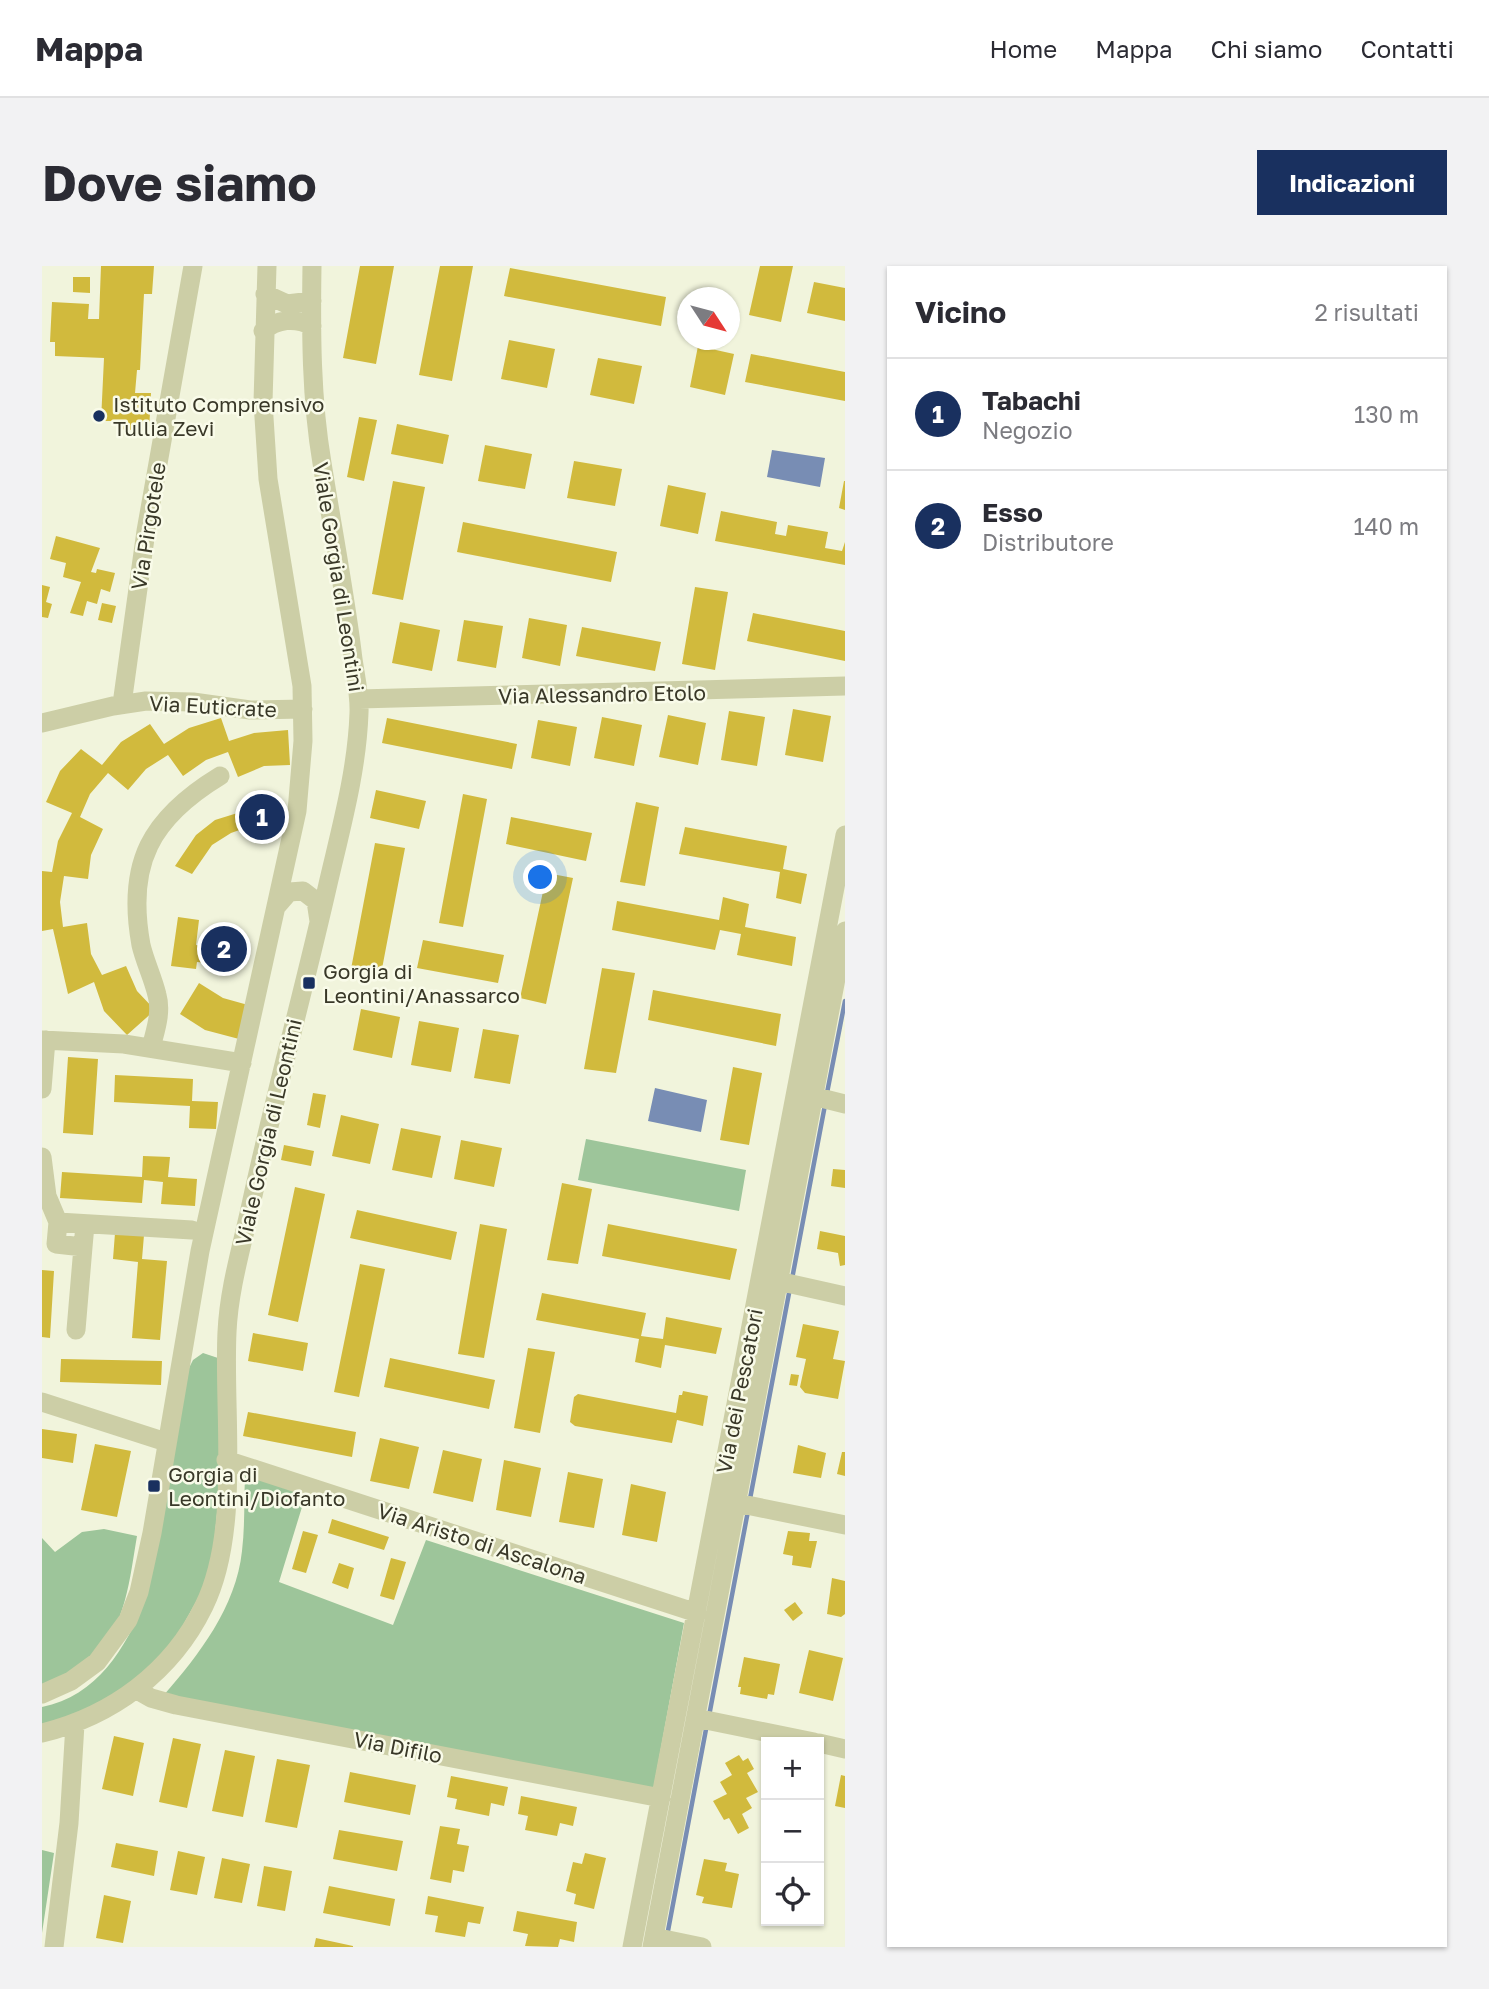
<!DOCTYPE html>
<html lang="it">
<head>
<meta charset="utf-8">
<style>
  body { margin:0; font-family:"Golos Text",sans-serif; background:#f2f2f3; color:#2b2b33 }
  .controls { position:absolute; right:21px; bottom:21px; display:grid; overflow:hidden; border-radius:0px; box-shadow:0 2px 5px #0004 }
  .controls button { width:63px; height:63px; display:grid; place-items:center; padding:0; border:0; border-bottom:2px solid #e1e1e2; background:#fff; color:#2b2b33; font:35px sans-serif }
  .compass { position:absolute; left:635px; top:21px; width:63px; height:63px; border-radius:50%; background:#fff; box-shadow:0 2px 5px #0004; rotate:126deg }
  .you { position:absolute; left:499px; top:612px; width:24px; height:24px; margin:-18px; border:5px solid #fff; border-radius:50%; background:#1a73e8; box-shadow:0 0 0 10px #1a73e833 }
  .badge { display:grid; place-items:center; width:46px; height:46px; border-radius:50%; background:#19305f; color:#fff; font-size:23px; font-weight:700 }
  .pin { position:absolute; translate:-50% -50%; border:4px solid #fff; box-shadow:0 2px 7px #0006 }
  .list { margin:0; padding:0; list-style:none }
  h2 { display:flex; justify-content:space-between; align-items:center; height:91px; margin:0; padding:0 28px; font-size:30px }
  h2 small { font-size:23px; font-weight:400; color:#7c7c81 }
  .list li { display:grid; grid-template-columns:46px 1fr auto; gap:21px; align-items:center; box-sizing:border-box; height:112px; padding:0 28px; border-top:2px solid #e1e1e2 }
  .list b { display:block; font-size:26px; white-space:nowrap }
  .list p { margin:0; font-size:23px; white-space:nowrap; color:#7c7c81 }
  .list em { font-size:23px; font-style:normal; color:#7c7c81 }
  .icon { flex:none; width:38px; height:38px; fill:none; stroke:currentColor; stroke-width:2; stroke-linecap:round; stroke-linejoin:round }
  .map { position:relative; flex:none; width:803px; height:1681px; overflow:hidden; border-radius:0px }
  header { display:flex; align-items:center; gap:42px; box-sizing:border-box; height:98px; padding:0 35px; background:#fff; border-bottom:2px solid #e1e1e2 }
  header strong { font-size:33px }
  nav { display:flex; gap:38px; margin-inline-start:auto; font-size:24px }
  .intro { display:flex; align-items:center; justify-content:space-between; box-sizing:border-box; height:168px; padding:0 42px }
  h1 { margin:0; font-size:49px }
  .button { padding:18px 32px; border-radius:0px; background:#19305f; color:#fff; font-size:24px; font-weight:700 }
  main { display:flex; gap:42px; padding:0 42px }
  aside { flex:1; background:#fff; border-radius:0px; box-shadow:0 2px 5px #0004 }
  .map>svg:first-child { display:block }
</style>
</head>
<body>
<header>
<strong>Mappa</strong>
<nav><a>Home</a><a>Mappa</a><a>Chi siamo</a><a>Contatti</a></nav>
</header>
<div class="intro"><h1>Dove siamo</h1><a class="button">Indicazioni</a></div>
<main>
<div class="map">
<svg width="803" height="1681" viewBox="0 0 803 1681">
  <rect width="100%" height="100%" fill="#f1f4dc"/>
  <path fill="#9dc59a" d="M544 873 704 904 697 945 536 914Z
    M161 1087 176 1092 179 1206 169 1309 125 1388 83 1429 0 1462V1441C55 1430 84 1382 103 1334L147 1102 151 1094Z
    M203 1209 264 1228 237 1316 351 1359 384 1274 642 1357 611 1525 121 1430C157 1389 194 1341 200 1285 203 1260 202 1234 203 1209Z
    M62 1263 95 1270C88 1310 84 1363 51 1391 36 1403 16 1412 0 1422V1272L13 1286 40 1266Z
    M0 1584 12 1587 0 1667Z"/>
  <path fill="#788db4" d="M730 184 783 192 778 221 725 211Z
    M613 822 665 834 659 866 606 855Z"/>
  <g fill="none" stroke-linecap="round" stroke-linejoin="round">
    <path stroke="#788db4" stroke-width="4.5" d="M785 827 803 735
      M750 1013 783 839
      M708 1233 748 1022
      M667 1450 706 1245
      M625 1670 665 1458"/>
  </g>
  <path fill="#d1ba3d" d="M59 0H112L110 28H102L98 104H95L93 127H109L107 165 76 163 77 155H59L62 92 13 90V76H8L10 36 47 38 46 53H57Z
    M318 0H352L334 98 301 92Z
    M398 0H431L410 115 377 109Z
    M718 0H751L739 56 707 49Z
    M468 2 624 31 619 60 462 30Z
    M31 11H48V27L31 26Z
    M772 16 803 22V55L765 47Z
    M467 74 513 83 505 122 459 113Z
    M656 80 692 88 683 129 648 121Z
    M709 88 803 106V135L703 116Z
    M556 92 600 100 592 138 548 129Z
    M317 151 335 154 322 215 305 211Z
    M355 158 407 169 401 198 349 188Z
    M443 179 490 188 483 223 436 215Z
    M532 195 580 203 573 240 525 232Z
    M351 215 383 221 361 334 330 328Z
    M802 215H803V244L797 242Z
    M626 219 664 227 656 268 618 260Z
    M679 245 735 256 733 268 744 270 746 259 786 266 783 282 800 285 803 276V299L673 275Z
    M421 256 575 286 569 316 415 286Z
    M14 270 58 282 49 306 54 307 55 303 73 307 68 326 59 323 55 338 45 335 41 350 28 347 39 316 21 311 24 297 8 293Z
    M0 319 8 321 4 336 10 338 6 352 0 351Z
    M653 321 686 326 673 404 640 398Z
    M60 337 74 340 70 357 56 354Z
    M711 347 803 365V395L705 375Z
    M487 352 525 359 518 400 480 392Z
    M422 354 461 360 454 402 415 395Z
    M358 356 398 364 390 405 350 397Z
    M540 361 619 376 613 405 534 390Z
    M751 443 789 450 781 496 743 489Z
    M687 445 723 451 715 500 679 494Z
    M626 449 664 457 656 499 617 491Z
    M560 451 600 459 592 500 552 492Z
    M179 452 187 475 212 467 246 464 248 499 222 500 196 511 186 486 164 494 141 510 126 489 104 503 86 524 66 507 48 528 38 551 61 563 49 589 46 613 22 610 18 636 21 661 45 657 49 688 60 709 84 700 95 725 113 744 85 769 62 745 52 716 26 728 11 663 0 665V605L10 606 16 575 30 547 4 536 18 505 39 483 60 499 79 476 108 458 122 478 147 462Z
    M345 452 475 478 470 503 340 477Z
    M496 454 535 461 528 500 489 492Z
    M334 524 384 535 377 563 328 552Z
    M421 528 445 533 421 661 397 657Z
    M594 536 617 541 603 620 578 616Z
    M215 541 227 543 224 563 206 561 189 567 170 579 150 608 133 600 154 569 173 554Z
    M469 551 550 567 544 595 464 578Z
    M643 561 745 580 741 603 765 608 759 638 734 632 738 606 637 588Z
    M333 577 363 582 339 708 309 703Z
    M505 607 531 612 504 738 478 732Z
    M681 631 707 638 703 661 754 671 750 700 695 689 699 668 678 664 673 684 570 664 575 635 677 654Z
    M136 651 157 654 154 679 175 682 176 670 193 672 191 691 174 689 173 698 155 696 154 703 129 700Z
    M381 674 462 689 456 717 375 702Z
    M560 702 593 707 574 807 542 803Z
    M157 717 181 732 206 739 197 773 163 764 138 748Z
    M611 724 739 748 734 780 606 754Z
    M319 743 358 751 350 792 311 784Z
    M377 755 417 762 409 806 369 799Z
    M441 763 477 769 468 818 432 812Z
    M26 791 56 793 51 869 21 867Z
    M691 801 720 807 707 879 678 874Z
    M73 809 151 813 150 835 176 836 174 863 147 862 148 840 72 836Z
    M271 827 284 829 278 862 265 859Z
    M299 849 337 858 328 898 290 890Z
    M359 862 399 870 390 912 350 904Z
    M419 874 460 882 452 921 412 913Z
    M242 879 272 885 269 900 239 894Z
    M101 890 128 891 126 911 155 913 153 940 119 938 121 916 102 914 100 937 18 932 20 906 100 911Z
    M791 903 803 904V922L789 920Z
    M520 917 550 923 536 998 505 994Z
    M253 921 283 928 256 1056 226 1049Z
    M315 944 415 966 409 994 308 972Z
    M438 958 465 963 442 1092 416 1088Z
    M566 958 695 983 688 1014 560 990Z
    M778 965 803 970V999L798 1000 796 987 775 983Z
    M73 967 102 969 100 993 125 995 118 1074 90 1072 96 996 71 993Z
    M318 998 343 1003 317 1131 292 1126Z
    M0 1004 12 1005 8 1072 0 1071Z
    M500 1027 604 1047 599 1070 621 1073 624 1051 680 1062 674 1088 623 1079 619 1102 593 1096 597 1073 494 1054Z
    M761 1058 797 1065 791 1093 803 1095 796 1133 763 1127 758 1121 764 1093 754 1091Z
    M211 1067 266 1077 261 1105 206 1095Z
    M486 1082 513 1086 498 1167 472 1162Z
    M348 1092 453 1114 447 1143 342 1121Z
    M19 1093 120 1095 119 1119 18 1116Z
    M749 1108 757 1109 755 1120 747 1119Z
    M641 1125 666 1130 661 1160 635 1154 630 1177 533 1160 528 1156 532 1131 536 1128 634 1147 637 1129H640Z
    M206 1146 314 1166 310 1191 201 1170Z
    M0 1163 35 1168 31 1197 0 1192Z
    M338 1172 377 1181 367 1223 328 1215Z
    M53 1178 89 1185 75 1251 39 1244Z
    M756 1179 784 1187 779 1212 751 1207Z
    M401 1184 440 1193 431 1236 391 1227Z
    M800 1186H803V1210L795 1208Z
    M462 1194 499 1202 489 1251 454 1244Z
    M526 1206 561 1213 552 1262 517 1256Z
    M589 1218 624 1226 615 1276 580 1269Z
    M290 1253 347 1271 342 1284 286 1267Z
    M261 1265 276 1269 264 1307 250 1303Z
    M746 1265 768 1267 767 1275H775L769 1302 750 1299 751 1290 741 1288Z
    M349 1292 364 1296 352 1334 338 1330Z
    M297 1297 312 1302 306 1323 290 1317Z
    M790 1312 803 1315V1348L799 1351 785 1348Z
    M753 1336 761 1347 751 1355 742 1344Z
    M767 1384 801 1392 791 1435 757 1427Z
    M702 1391 738 1398 732 1429 726 1428 725 1433 698 1428 699 1421H696Z
    M72 1470 102 1477 91 1530 60 1523Z
    M131 1472 159 1478 145 1542 117 1536Z
    M183 1484 213 1490 201 1551 170 1545Z
    M697 1489 701 1495 706 1492 712 1503 705 1507 716 1526 704 1532 710 1542 700 1548 707 1562 696 1568 687 1552 682 1554 671 1535 685 1528 678 1516 690 1509 683 1497Z
    M235 1493 268 1499 255 1562 223 1556Z
    M308 1506 374 1519 368 1549 302 1536Z
    M799 1509 803 1510V1542L793 1540Z
    M409 1510 466 1521 462 1540 449 1537 447 1550 413 1543 415 1533 405 1531Z
    M479 1530 535 1541 531 1560 518 1557 515 1570 483 1564 486 1550 476 1548Z
    M398 1560 418 1563 415 1578 427 1580 422 1606 411 1604 409 1617 388 1613Z
    M297 1564 361 1575 355 1605 291 1593Z
    M74 1577 116 1585 112 1610 69 1601Z
    M136 1585 163 1591 155 1629 128 1624Z
    M543 1587 564 1592 552 1643 532 1638 534 1628 524 1625 531 1596 540 1598Z
    M180 1592 208 1598 200 1637 172 1632Z
    M662 1593 685 1597 683 1605 697 1608 690 1642 660 1637 662 1631 654 1629Z
    M222 1600 250 1605 243 1645 215 1640Z
    M287 1620 353 1633 348 1660 281 1647Z
    M62 1629 89 1635 81 1677 54 1672Z
    M386 1630 442 1641 438 1658 426 1656 423 1671 393 1666 396 1650 383 1648Z
    M475 1645 535 1656 532 1676 518 1673 516 1681 483 1680 486 1668 471 1665Z
    M274 1672 311 1680V1681H272Z"/>
  <g fill="none" stroke-linecap="round" stroke-linejoin="round">
    <path stroke="#cccea6" stroke-width="19" d="M223 28 245 38 270 35
      M221 65C235 53 253 51 270 60
      M317 433 803 420
      M80 438 104 265 151 0
      M0 457 71 440 104 435 151 436 208 444 261 443
      M234 641 247 626 261 625 274 635 277 655
      M0 774 82 778 200 797
      M109 782C113 765 120 747 115 729 111 712 103 696 99 679 84 597 109 552 178 510
      M0 823 4 774
      M771 830 803 838
      M0 891 5 930 16 956
      M43 959 41 981 14 978 16 956 150 964
      M736 1015 803 1030
      M34 1064 41 981
      M0 1136 124 1176
      M184 1194 655 1347
      M695 1237 803 1259
      M95 1424 109 1432 134 1439 619 1532
      M0 1428 29 1415 55 1396 86 1354 97 1326 110 1267 158 985 255 545 261 475 260 420 226 213 221 136 225 0
      M654 1452 772 1476
      M0 1467C70 1450 130 1406 162 1340 199 1265 181 1148 185 1066 187 1021 201 977 210 934 233 828 262 724 286 618 299 562 315 505 317 447 318 426 312 405 310 385 302 322 290 260 280 197 269 132 269 66 270 0
      M777 1477 803 1483
      M612 1671 660 1681
      M12 1681 27 1557 33 1458
      M590 1681 803 569
      M610 1681 803 665"/>
  </g>
  <g fill="#19305f" stroke="#f9fbe9" stroke-width="2.5">
    <circle cx="57" cy="150" r="7"/>
    <rect x="260" y="710" width="14" height="14" rx="3.5"/>
    <rect x="105" y="1213" width="14" height="14" rx="3.5"/>
  </g>
  <g text-anchor="middle" dominant-baseline="central" stroke-width="5" stroke-linejoin="round" paint-order="stroke">
    <g font-size="21" fill="#393828" stroke="#f9fbe9" text-anchor="start">
      <text x="71" y="138">Istituto Comprensivo<tspan x="71" dy="24">Tullia Zevi</tspan></text>
      <text x="281" y="705">Gorgia di<tspan x="281" dy="24">Leontini/Anassarco</tspan></text>
      <text x="126" y="1208">Gorgia di<tspan x="126" dy="24">Leontini/Diofanto</tspan></text>
    </g>
    <g font-size="21" fill="#393828" stroke="#f9fbe9">
      <text transform="translate(106 260) rotate(-81)">Via Pirgotele</text>
      <text transform="translate(297 311) rotate(81)">Viale Gorgia di Leontini</text>
      <text transform="translate(560 428) rotate(-1)">Via Alessandro Etolo</text>
      <text transform="translate(171 440) rotate(3)">Via Euticrate</text>
      <text transform="translate(226 866) rotate(-77)">Viale Gorgia di Leontini</text>
      <text transform="translate(697 1125) rotate(-79)">Via dei Pescatori</text>
      <text transform="translate(440 1277) rotate(18)">Via Aristo di Ascalona</text>
      <text transform="translate(356 1481) rotate(11)">Via Difilo</text>
    </g>
  </g>
</svg>
<div class="controls">
<button>+</button>
<button>−</button>
<button><svg class="icon" aria-label="locate" viewBox="0 0 24 24"><circle cx="12" cy="12" r="6"/><path d="M12 2v4M12 18v4M2 12h4M18 12h4"/></svg></button>
</div>
<svg class="compass" viewBox="-18 -18 36 36"><path d="M0-13l5 13h-10z" fill="#e53935"/><path d="M0 13l5-13h-10z" fill="#7c7c81"/></svg>
<div class="you"></div>
<div class="pin badge" style="left:220px;top:551px">1</div>
<div class="pin badge" style="left:182px;top:683px">2</div>
</div>
<aside>
<h2>Vicino<small>2 risultati</small></h2>
<ul class="list">
<li><span class="badge">1</span><div><b>Tabachi</b><p>Negozio</p></div><em>130 m</em></li>
<li><span class="badge">2</span><div><b>Esso</b><p>Distributore</p></div><em>140 m</em></li>
</ul>
</aside>
</main>
</body>
</html>
